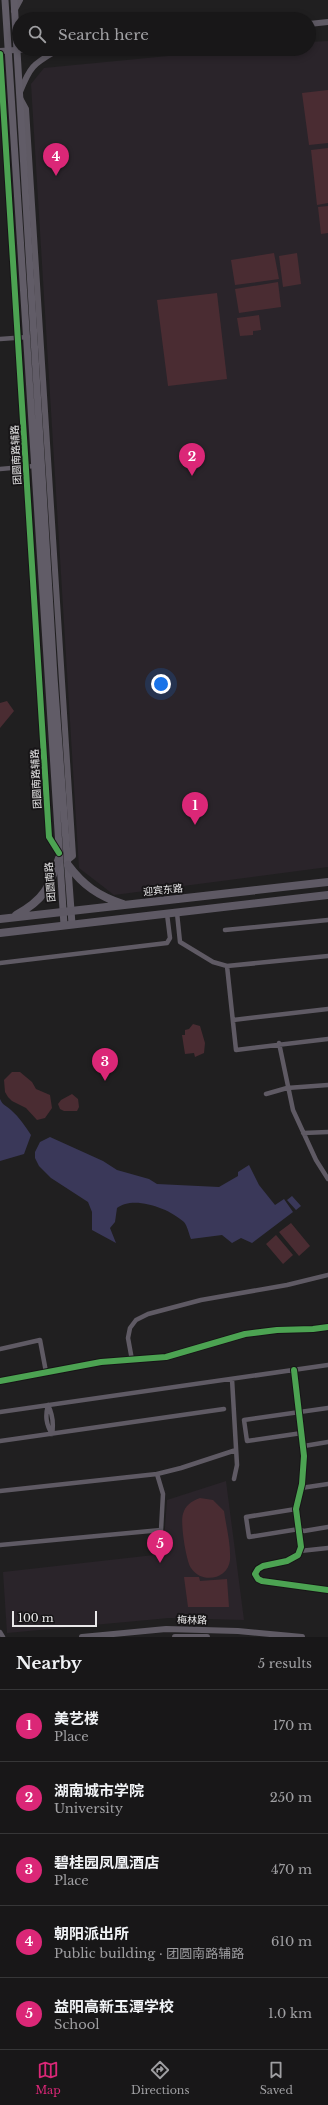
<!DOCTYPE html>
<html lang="en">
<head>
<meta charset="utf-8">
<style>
  body { margin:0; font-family:"Libre Baskerville","Noto Sans SC",serif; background:#212021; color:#f1f3f6 }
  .scale { position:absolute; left:12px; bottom:10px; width:85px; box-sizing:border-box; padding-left:4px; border:2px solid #e9e8e9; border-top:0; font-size:11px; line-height:14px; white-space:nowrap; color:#e9e8e9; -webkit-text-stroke:3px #171517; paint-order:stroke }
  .you { position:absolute; left:161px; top:684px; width:14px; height:14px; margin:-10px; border:3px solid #fff; border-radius:50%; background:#1a73e8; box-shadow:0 0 0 6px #1a73e833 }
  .badge { display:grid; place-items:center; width:26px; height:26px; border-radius:50%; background:#db2777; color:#fff; font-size:13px; font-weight:700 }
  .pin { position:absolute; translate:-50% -33px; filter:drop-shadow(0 1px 2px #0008) }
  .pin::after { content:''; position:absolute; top:21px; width:14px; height:12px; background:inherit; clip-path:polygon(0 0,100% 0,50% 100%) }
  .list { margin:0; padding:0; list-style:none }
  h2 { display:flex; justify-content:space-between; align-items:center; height:52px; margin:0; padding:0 16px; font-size:17px }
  h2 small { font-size:13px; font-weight:400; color:#9f9fa2 }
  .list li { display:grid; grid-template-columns:26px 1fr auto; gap:12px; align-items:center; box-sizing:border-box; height:72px; padding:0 16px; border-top:1px solid #363637 }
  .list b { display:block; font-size:15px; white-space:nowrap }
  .list p { margin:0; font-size:13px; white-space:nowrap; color:#9f9fa2 }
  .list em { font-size:13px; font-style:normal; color:#9f9fa2 }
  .icon { flex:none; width:22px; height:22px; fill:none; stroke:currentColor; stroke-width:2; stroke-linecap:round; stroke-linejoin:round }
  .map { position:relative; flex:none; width:328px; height:1637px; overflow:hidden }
  .search { position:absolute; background:#181718; box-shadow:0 2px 6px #0003; left:12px; right:12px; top:12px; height:44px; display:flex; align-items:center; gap:10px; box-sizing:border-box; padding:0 14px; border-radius:22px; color:#9f9fa2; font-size:15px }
  .sheet { height:412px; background:#181718 }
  nav { display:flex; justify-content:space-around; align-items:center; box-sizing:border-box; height:56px; border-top:1px solid #363637; background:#181718; font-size:11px; color:#9f9fa2 }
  nav a { display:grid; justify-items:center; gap:2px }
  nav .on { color:#db2777 }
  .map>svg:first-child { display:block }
</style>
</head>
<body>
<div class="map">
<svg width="328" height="1637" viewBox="0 0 328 1637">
  <rect width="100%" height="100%" fill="#201f20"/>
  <path fill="#2a242a" d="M328 41V867L114 895 79 868 31 84 44 68 240 49H309V42Z
    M226 1481 244 1620 169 1618 7 1633 3 1572 163 1554 167 1500Z"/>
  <path fill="#4a2c32" d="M328 90V143L309 145 302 93Z
    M328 148V203L317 205 311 150Z
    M328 206V233L321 234 318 207Z
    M274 253 279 279 235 285 231 260Z
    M297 253 301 284 283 287 279 256Z
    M278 282 281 307 239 313 235 289Z
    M217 293 227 379 168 386 157 300Z
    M259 315 261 330 253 331V335L240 336 237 318Z
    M7 701 14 711 0 728V703Z
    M193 1024 200 1026 205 1043 204 1053 195 1057 194 1053 185 1054 182 1035H185V1030L189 1029Z
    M12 1072H20L32 1082 36 1089 50 1095 52 1108 45 1118 37 1120 26 1108 12 1101 8 1097 5 1092 4 1080Z
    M72 1094 78 1099 79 1107 77 1111H64L60 1109 58 1104 61 1100Z
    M291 1223 310 1246 299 1256 279 1232Z
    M276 1235 293 1255 283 1264 266 1244Z
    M200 1498 213 1500 224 1511C226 1526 231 1544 230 1560 228 1580 201 1584 191 1568 186 1561 180 1522 183 1514 185 1506 191 1501 200 1498Z
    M184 1577H199L200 1581 227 1579 229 1607H188Z"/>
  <path fill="#3a3859" d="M0 1099C3 1106 6 1105 11 1110 19 1117 25 1126 31 1135L24 1154 0 1161Z
    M50 1137 103 1161 117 1170 149 1179 157 1184 219 1187 238 1176V1172L249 1165 259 1185 275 1205 284 1199 293 1212 252 1243 241 1238 232 1243 222 1235 191 1239C189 1234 187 1225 184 1222 169 1208 133 1195 117 1208L115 1222 110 1228 116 1243 92 1230V1212L88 1202 51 1178 39 1166 35 1158V1152L40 1142Z
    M292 1196 301 1206 296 1210 287 1200Z"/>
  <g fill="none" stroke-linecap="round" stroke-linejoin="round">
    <path stroke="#5f5a64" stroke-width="4.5" d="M0 339 28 337
      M0 469 34 466
      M177 913 180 942 213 962 227 966 236 1050 328 1039
      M225 930 328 920
      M0 963 167 943 170 938 167 914
      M227 966 328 956
      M233 1020 328 1009
      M279 1043 293 1110 316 1160 328 1179
      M266 1094 287 1088 328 1085
      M303 1133 328 1132
      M0 1349 40 1340 46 1372
      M132 1360 128 1338 130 1328 136 1320 148 1314 201 1300 287 1285 328 1275
      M294 1370 304 1456 302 1484 296 1509 301 1547 298 1555 287 1561 263 1566 258 1569 255 1574 258 1579 262 1581 328 1590
      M232 1379 237 1465 234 1479
      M0 1381 101 1362 166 1357 245 1334 277 1330 313 1329 328 1327
      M48 1405C53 1415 54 1423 52 1434 46 1424 45 1416 48 1405Z
      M0 1412 328 1365
      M302 1433 247 1441 244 1420 328 1408
      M0 1441 224 1409
      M304 1446 328 1442
      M301 1488 328 1484
      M0 1491 157 1474
      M296 1509 246 1517 249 1537 299 1529 304 1531 328 1527
      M0 1545 161 1530 163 1494 157 1474 181 1468 236 1450
      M300 1551 328 1548
      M0 1632 3 1637"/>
    <path stroke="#5f5a64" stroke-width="6" d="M14 11 20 0
      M309 24 328 22
      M0 51 31 49
      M0 54 49 837 59 853
      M20 92C31 64 34 64 59 49
      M20 98 26 109 73 856 67 861
      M82 1637 166 1629 238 1631 302 1637
      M175 1637H207"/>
    <path stroke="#615c67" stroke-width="7" d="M5 0 64 925
      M14 0 54 677 72 924"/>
    <path stroke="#5e5964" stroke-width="8" d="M68 865C83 885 98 896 123 904
      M16 915C44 900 49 888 59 858
      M0 919 328 882
      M0 933 328 895"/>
    <g stroke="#171517" stroke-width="8">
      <path id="cycleway" d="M0 54 49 837 59 853
        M294 1370 304 1456 302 1484 296 1509 301 1547 298 1555 287 1561 263 1566 258 1569 255 1574 258 1579 262 1581 328 1590
        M0 1381 101 1362 166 1357 245 1334 277 1330 313 1329 328 1327"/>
    </g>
    <use href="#cycleway" stroke="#4ca352" stroke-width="6"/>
  </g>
  <g text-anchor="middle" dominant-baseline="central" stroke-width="4" stroke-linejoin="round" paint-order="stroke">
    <g font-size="10" fill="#e9e8e9" stroke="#171517">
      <text transform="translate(16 455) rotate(-93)">团圆南路辅路</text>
      <text transform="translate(36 779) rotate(-93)">团圆南路辅路</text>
      <text transform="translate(50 882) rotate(-94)">团圆南路</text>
      <text transform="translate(163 890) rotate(-6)">迎宾东路</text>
      <text transform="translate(192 1620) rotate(1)">梅林路</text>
    </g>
  </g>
</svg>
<div class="scale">100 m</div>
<div class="you"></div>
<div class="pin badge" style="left:195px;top:825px">1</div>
<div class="pin badge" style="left:192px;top:476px">2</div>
<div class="pin badge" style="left:105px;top:1081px">3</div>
<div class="pin badge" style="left:56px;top:176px">4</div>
<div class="pin badge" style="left:160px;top:1563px">5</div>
<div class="search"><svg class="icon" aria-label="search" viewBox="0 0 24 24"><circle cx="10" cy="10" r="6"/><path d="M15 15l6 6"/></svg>Search here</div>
</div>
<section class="sheet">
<h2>Nearby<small>5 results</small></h2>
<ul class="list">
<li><span class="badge">1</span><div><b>美艺楼</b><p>Place</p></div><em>170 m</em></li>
<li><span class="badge">2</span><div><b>湖南城市学院</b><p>University</p></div><em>250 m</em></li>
<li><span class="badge">3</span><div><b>碧桂园凤凰酒店</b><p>Place</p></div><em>470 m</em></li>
<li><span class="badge">4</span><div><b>朝阳派出所</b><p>Public building · 团圆南路辅路</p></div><em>610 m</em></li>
<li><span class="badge">5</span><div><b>益阳高新玉潭学校</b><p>School</p></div><em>1.0 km</em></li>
</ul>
</section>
<nav>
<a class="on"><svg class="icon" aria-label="map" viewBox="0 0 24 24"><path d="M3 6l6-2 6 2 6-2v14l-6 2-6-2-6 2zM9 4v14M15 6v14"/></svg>Map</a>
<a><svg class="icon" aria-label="directions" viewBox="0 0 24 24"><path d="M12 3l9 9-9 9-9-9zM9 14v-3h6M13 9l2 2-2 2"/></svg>Directions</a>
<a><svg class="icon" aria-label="saved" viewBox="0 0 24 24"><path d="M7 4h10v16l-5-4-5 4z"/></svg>Saved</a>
</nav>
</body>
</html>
